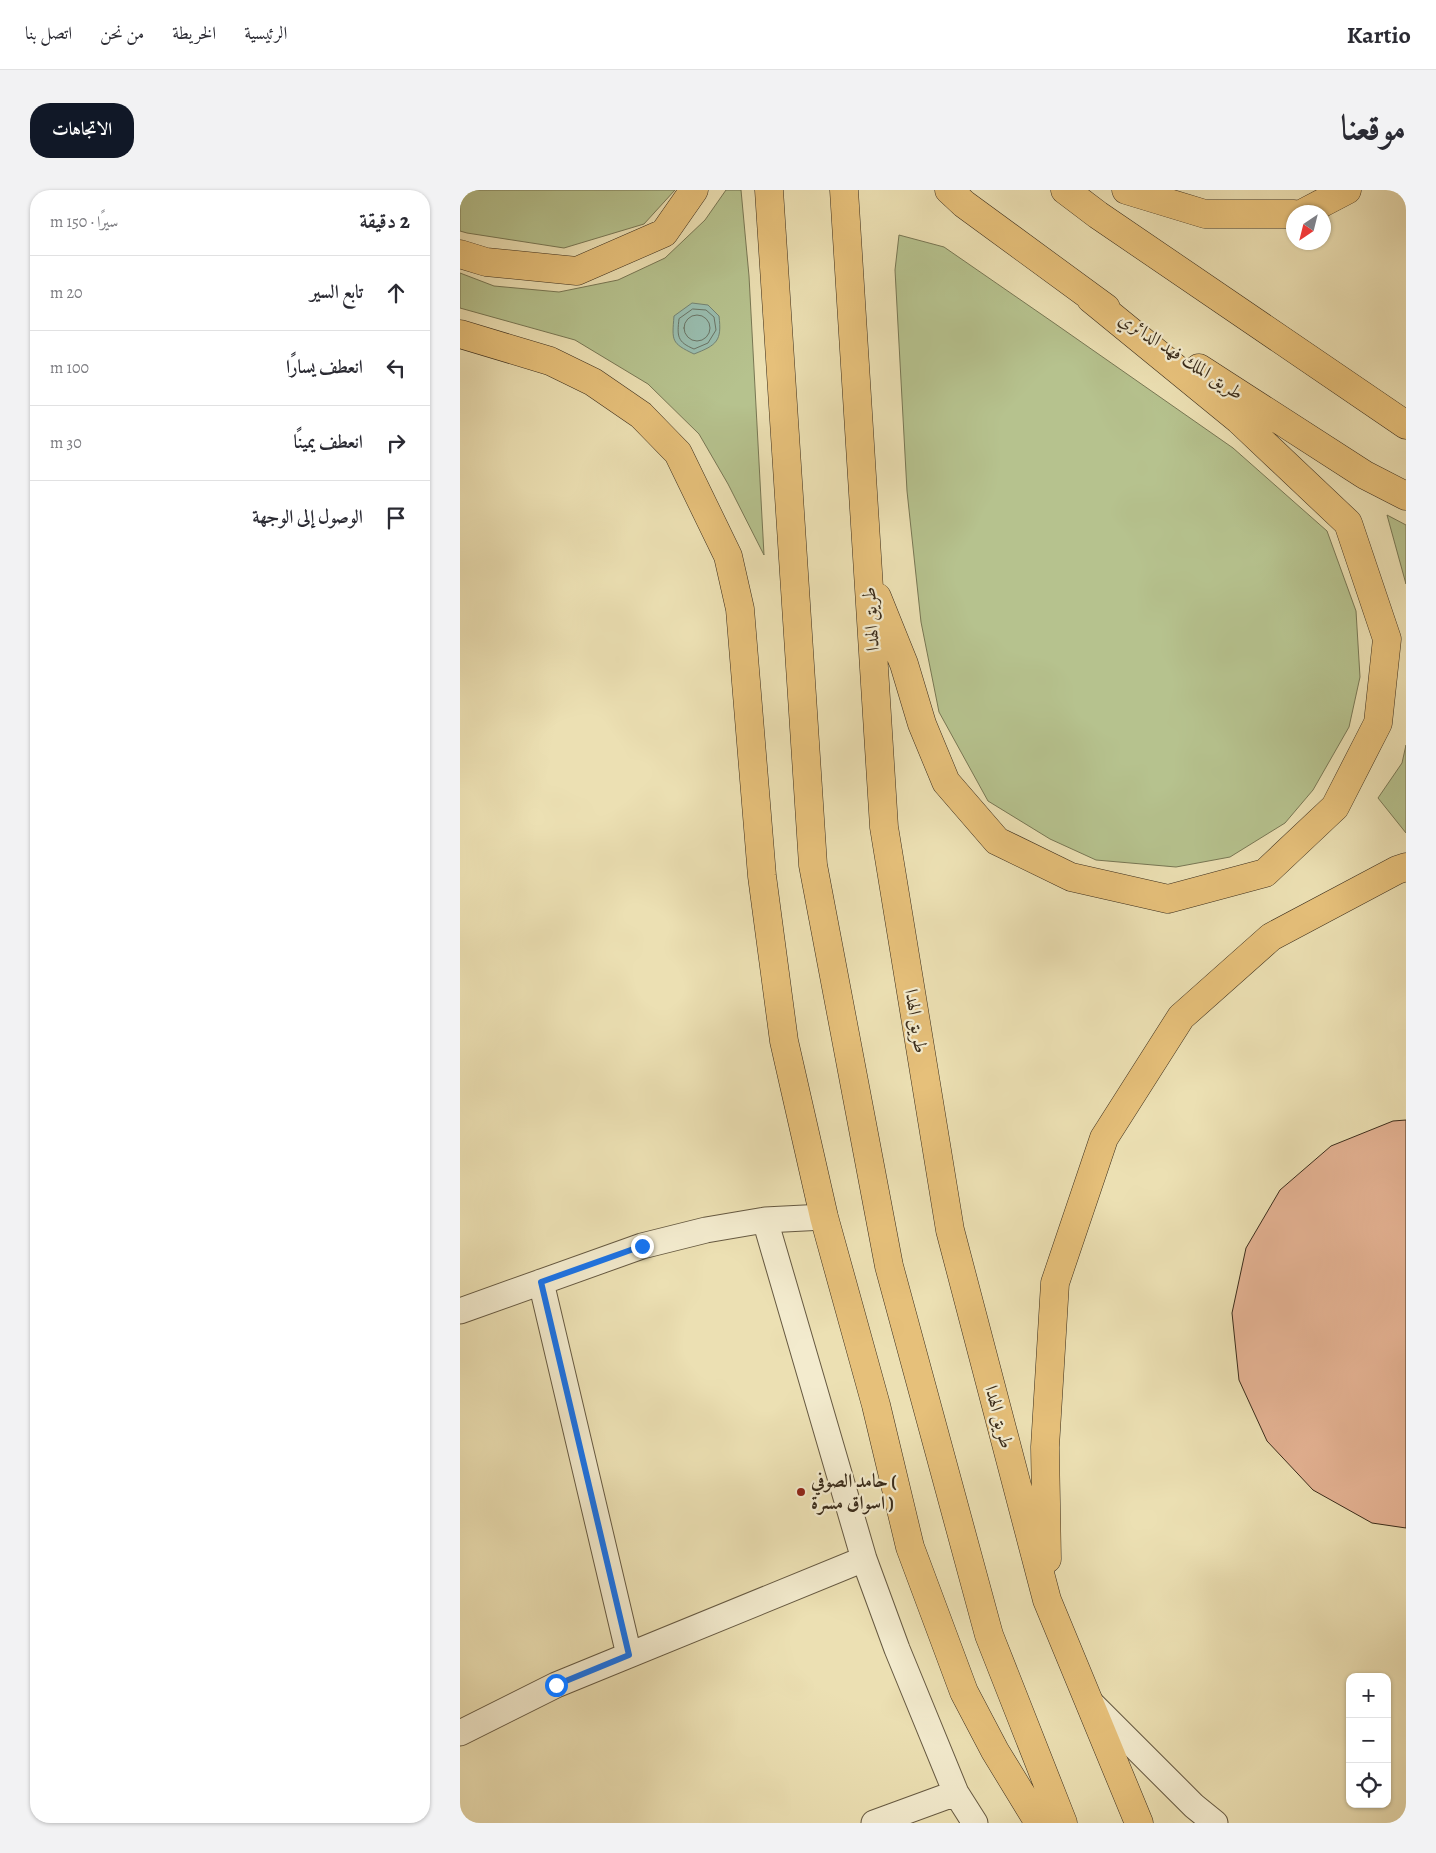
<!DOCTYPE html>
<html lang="ar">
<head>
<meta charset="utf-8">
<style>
  body { margin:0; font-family:Alegreya,Amiri,serif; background:#f2f2f3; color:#2b2b33; direction:rtl }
  .controls { position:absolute; right:15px; bottom:15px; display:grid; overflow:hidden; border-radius:10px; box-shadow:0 1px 4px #0004 }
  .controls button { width:45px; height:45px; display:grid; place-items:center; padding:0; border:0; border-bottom:1px solid #e1e1e2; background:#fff; color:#2b2b33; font:25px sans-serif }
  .compass { position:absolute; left:826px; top:15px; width:45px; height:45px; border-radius:50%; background:#fff; box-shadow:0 1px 4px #0004; rotate:215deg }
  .stop { position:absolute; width:15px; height:15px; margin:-11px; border:4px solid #1a73e8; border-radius:50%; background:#fff }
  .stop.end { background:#1a73e8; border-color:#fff; box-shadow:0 1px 5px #0008 }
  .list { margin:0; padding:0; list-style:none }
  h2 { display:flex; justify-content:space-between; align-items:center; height:65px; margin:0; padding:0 20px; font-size:21px }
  h2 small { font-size:16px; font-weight:400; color:#7c7c81 }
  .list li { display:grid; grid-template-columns:32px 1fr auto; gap:15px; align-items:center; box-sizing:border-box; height:75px; padding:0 20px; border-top:1px solid #e1e1e2 }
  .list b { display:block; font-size:19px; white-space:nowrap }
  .list em { font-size:16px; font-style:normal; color:#7c7c81 }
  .icon { flex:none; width:28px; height:28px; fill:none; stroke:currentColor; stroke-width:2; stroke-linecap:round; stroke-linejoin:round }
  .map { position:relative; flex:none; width:946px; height:1633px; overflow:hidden; direction:ltr; border-radius:20px }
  header { display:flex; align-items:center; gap:30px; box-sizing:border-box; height:70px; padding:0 25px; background:#fff; border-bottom:1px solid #e1e1e2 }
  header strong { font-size:24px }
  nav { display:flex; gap:28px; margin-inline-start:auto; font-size:18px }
  .intro { display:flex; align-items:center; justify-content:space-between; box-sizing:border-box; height:120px; padding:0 30px }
  h1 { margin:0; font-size:35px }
  .button { padding:12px 22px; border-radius:20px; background:#111827; color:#fff; font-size:18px; font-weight:700 }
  main { display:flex; gap:30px; padding:0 30px }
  aside { flex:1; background:#fff; border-radius:20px; box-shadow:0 1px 4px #0004 }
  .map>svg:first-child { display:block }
</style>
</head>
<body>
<header>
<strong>Kartio</strong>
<nav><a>الرئيسية</a><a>الخريطة</a><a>من نحن</a><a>اتصل بنا</a></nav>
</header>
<div class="intro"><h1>موقعنا</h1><a class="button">الاتجاهات</a></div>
<main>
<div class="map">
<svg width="946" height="1633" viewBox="0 0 946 1633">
  <rect width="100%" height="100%" fill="#ece0b3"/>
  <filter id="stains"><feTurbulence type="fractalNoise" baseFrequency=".004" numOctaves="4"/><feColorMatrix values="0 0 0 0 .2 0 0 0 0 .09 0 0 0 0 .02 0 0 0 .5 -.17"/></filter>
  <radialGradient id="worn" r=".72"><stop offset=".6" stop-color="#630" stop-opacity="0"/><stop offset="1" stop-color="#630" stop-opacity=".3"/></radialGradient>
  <path fill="#b6c28e" stroke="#787754" d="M0 0H215L184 34 104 58 7 43 0 41Z
    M266 0H281L289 86 304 365 268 294 239 244 188 194 115 150 0 118V83L34 96 99 102 158 90 205 68 245 30Z
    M439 45 484 57 594 133 773 258 867 341 896 421 900 487 889 537 853 600 825 633 770 667 716 677 636 670 590 649 528 611 479 522 461 432 447 301 435 80Z
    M927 325 946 335V394Z
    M946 555V643L918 608 942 573Z"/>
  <path fill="#99bdaf" stroke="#738374" d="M232 113 248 115 259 126C262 151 257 155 234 164 211 153 212 151 214 126Z"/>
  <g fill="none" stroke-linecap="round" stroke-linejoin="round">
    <path stroke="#6a7465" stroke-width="1" d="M233 119 246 120 254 127 256 140 248 153 234 159C217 152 217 146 219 129Z
      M224 138a13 13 0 1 1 26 0a13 13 0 1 1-26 0Z"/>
  </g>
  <path fill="#e5b394" stroke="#3a2c1b" d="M946 930V1338L912 1333 853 1300 807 1251 779 1190 772 1123 786 1058 820 1000 871 956 933 931Z"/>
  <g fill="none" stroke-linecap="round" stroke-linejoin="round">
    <g stroke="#665941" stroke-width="27">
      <path id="minor" d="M305 1030 404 1369 437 1459 496 1603 515 1633
        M81 1092 169 1465
        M0 1121 182 1056 246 1040 305 1030 364 1027
        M629 1511 734 1616 755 1633
        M0 1543 96 1495 404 1369
        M414 1633 496 1603"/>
    </g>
    <g stroke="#3a2c1b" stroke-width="29">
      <path id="highway" d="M309 0 353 675 429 1076 529 1445 603 1633
        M384 0 424 637 490 1040 587 1410 679 1633
        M489 0 504 14 646 118
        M605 0 638 25 946 235
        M666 0 745 24H834
        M845 22 887 0
        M0 64 26 72 117 81 204 43 234 0
        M0 144 90 171 133 192 181 225 218 263 268 366 280 419 302 686 324 851 364 1027 416 1215 450 1357 504 1502 535 1561 579 1633
        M739 178 905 285 946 306
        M417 407 444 474 462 534 486 592 537 651 611 687 708 709 805 683 875 617 918 533 927 449 888 333 779 230 631 109
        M587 1369 585 1257 595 1093 644 948 721 827 811 747 937 680 946 677"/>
    </g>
    <use href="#minor" stroke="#f3ebce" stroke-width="25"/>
    <use href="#highway" stroke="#e6c07a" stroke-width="28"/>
  </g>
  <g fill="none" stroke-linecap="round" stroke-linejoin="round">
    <path stroke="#1a73e8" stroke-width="6" d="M96 1495 169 1465 81 1092 182 1056"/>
  </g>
  <circle fill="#8f2418" stroke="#f3ebce" stroke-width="2" cx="341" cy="1302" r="5"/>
  <g text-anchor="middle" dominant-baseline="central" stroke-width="4.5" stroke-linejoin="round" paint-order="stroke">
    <g font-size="19" fill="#3a2c1b" stroke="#f3ebce">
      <text transform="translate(721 166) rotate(33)">طريق الملك فهد الدائري</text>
      <text transform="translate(411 429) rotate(-94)">طريق الهدا</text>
      <text transform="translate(456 831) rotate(81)">طريق الهدا</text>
      <text transform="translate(539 1227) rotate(75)">طريق الهدا</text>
    </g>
    <g font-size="19" font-weight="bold" fill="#3a2c1b" stroke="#f3ebce" text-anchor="start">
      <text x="351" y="1291">حامد الصوفي (<tspan x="351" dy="22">اسواق مسرة )</tspan></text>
    </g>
  </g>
  <rect width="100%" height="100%" filter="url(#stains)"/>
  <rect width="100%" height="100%" fill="url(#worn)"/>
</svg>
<div class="controls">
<button>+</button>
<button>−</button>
<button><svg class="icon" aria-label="locate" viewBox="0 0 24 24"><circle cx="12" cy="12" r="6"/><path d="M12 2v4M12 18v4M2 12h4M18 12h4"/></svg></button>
</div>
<svg class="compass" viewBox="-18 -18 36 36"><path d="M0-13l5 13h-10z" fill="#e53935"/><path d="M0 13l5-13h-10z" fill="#7c7c81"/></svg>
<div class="stop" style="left:96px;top:1495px"></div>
<div class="stop end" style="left:182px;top:1056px"></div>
</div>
<aside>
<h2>2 دقيقة<small>سيرًا · 150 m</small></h2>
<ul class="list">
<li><svg class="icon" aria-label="ahead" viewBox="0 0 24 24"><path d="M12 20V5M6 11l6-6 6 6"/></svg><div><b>تابع السير</b></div><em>20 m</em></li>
<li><svg class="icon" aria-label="left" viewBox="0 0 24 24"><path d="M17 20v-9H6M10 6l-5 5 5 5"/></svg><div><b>انعطف يسارًا</b></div><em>100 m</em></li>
<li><svg class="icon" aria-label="right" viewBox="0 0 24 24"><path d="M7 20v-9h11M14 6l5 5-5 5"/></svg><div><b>انعطف يمينًا</b></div><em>30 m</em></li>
<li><svg class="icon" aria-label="arrive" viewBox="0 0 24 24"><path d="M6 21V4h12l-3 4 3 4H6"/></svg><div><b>الوصول إلى الوجهة</b></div></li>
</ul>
</aside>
</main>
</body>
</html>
